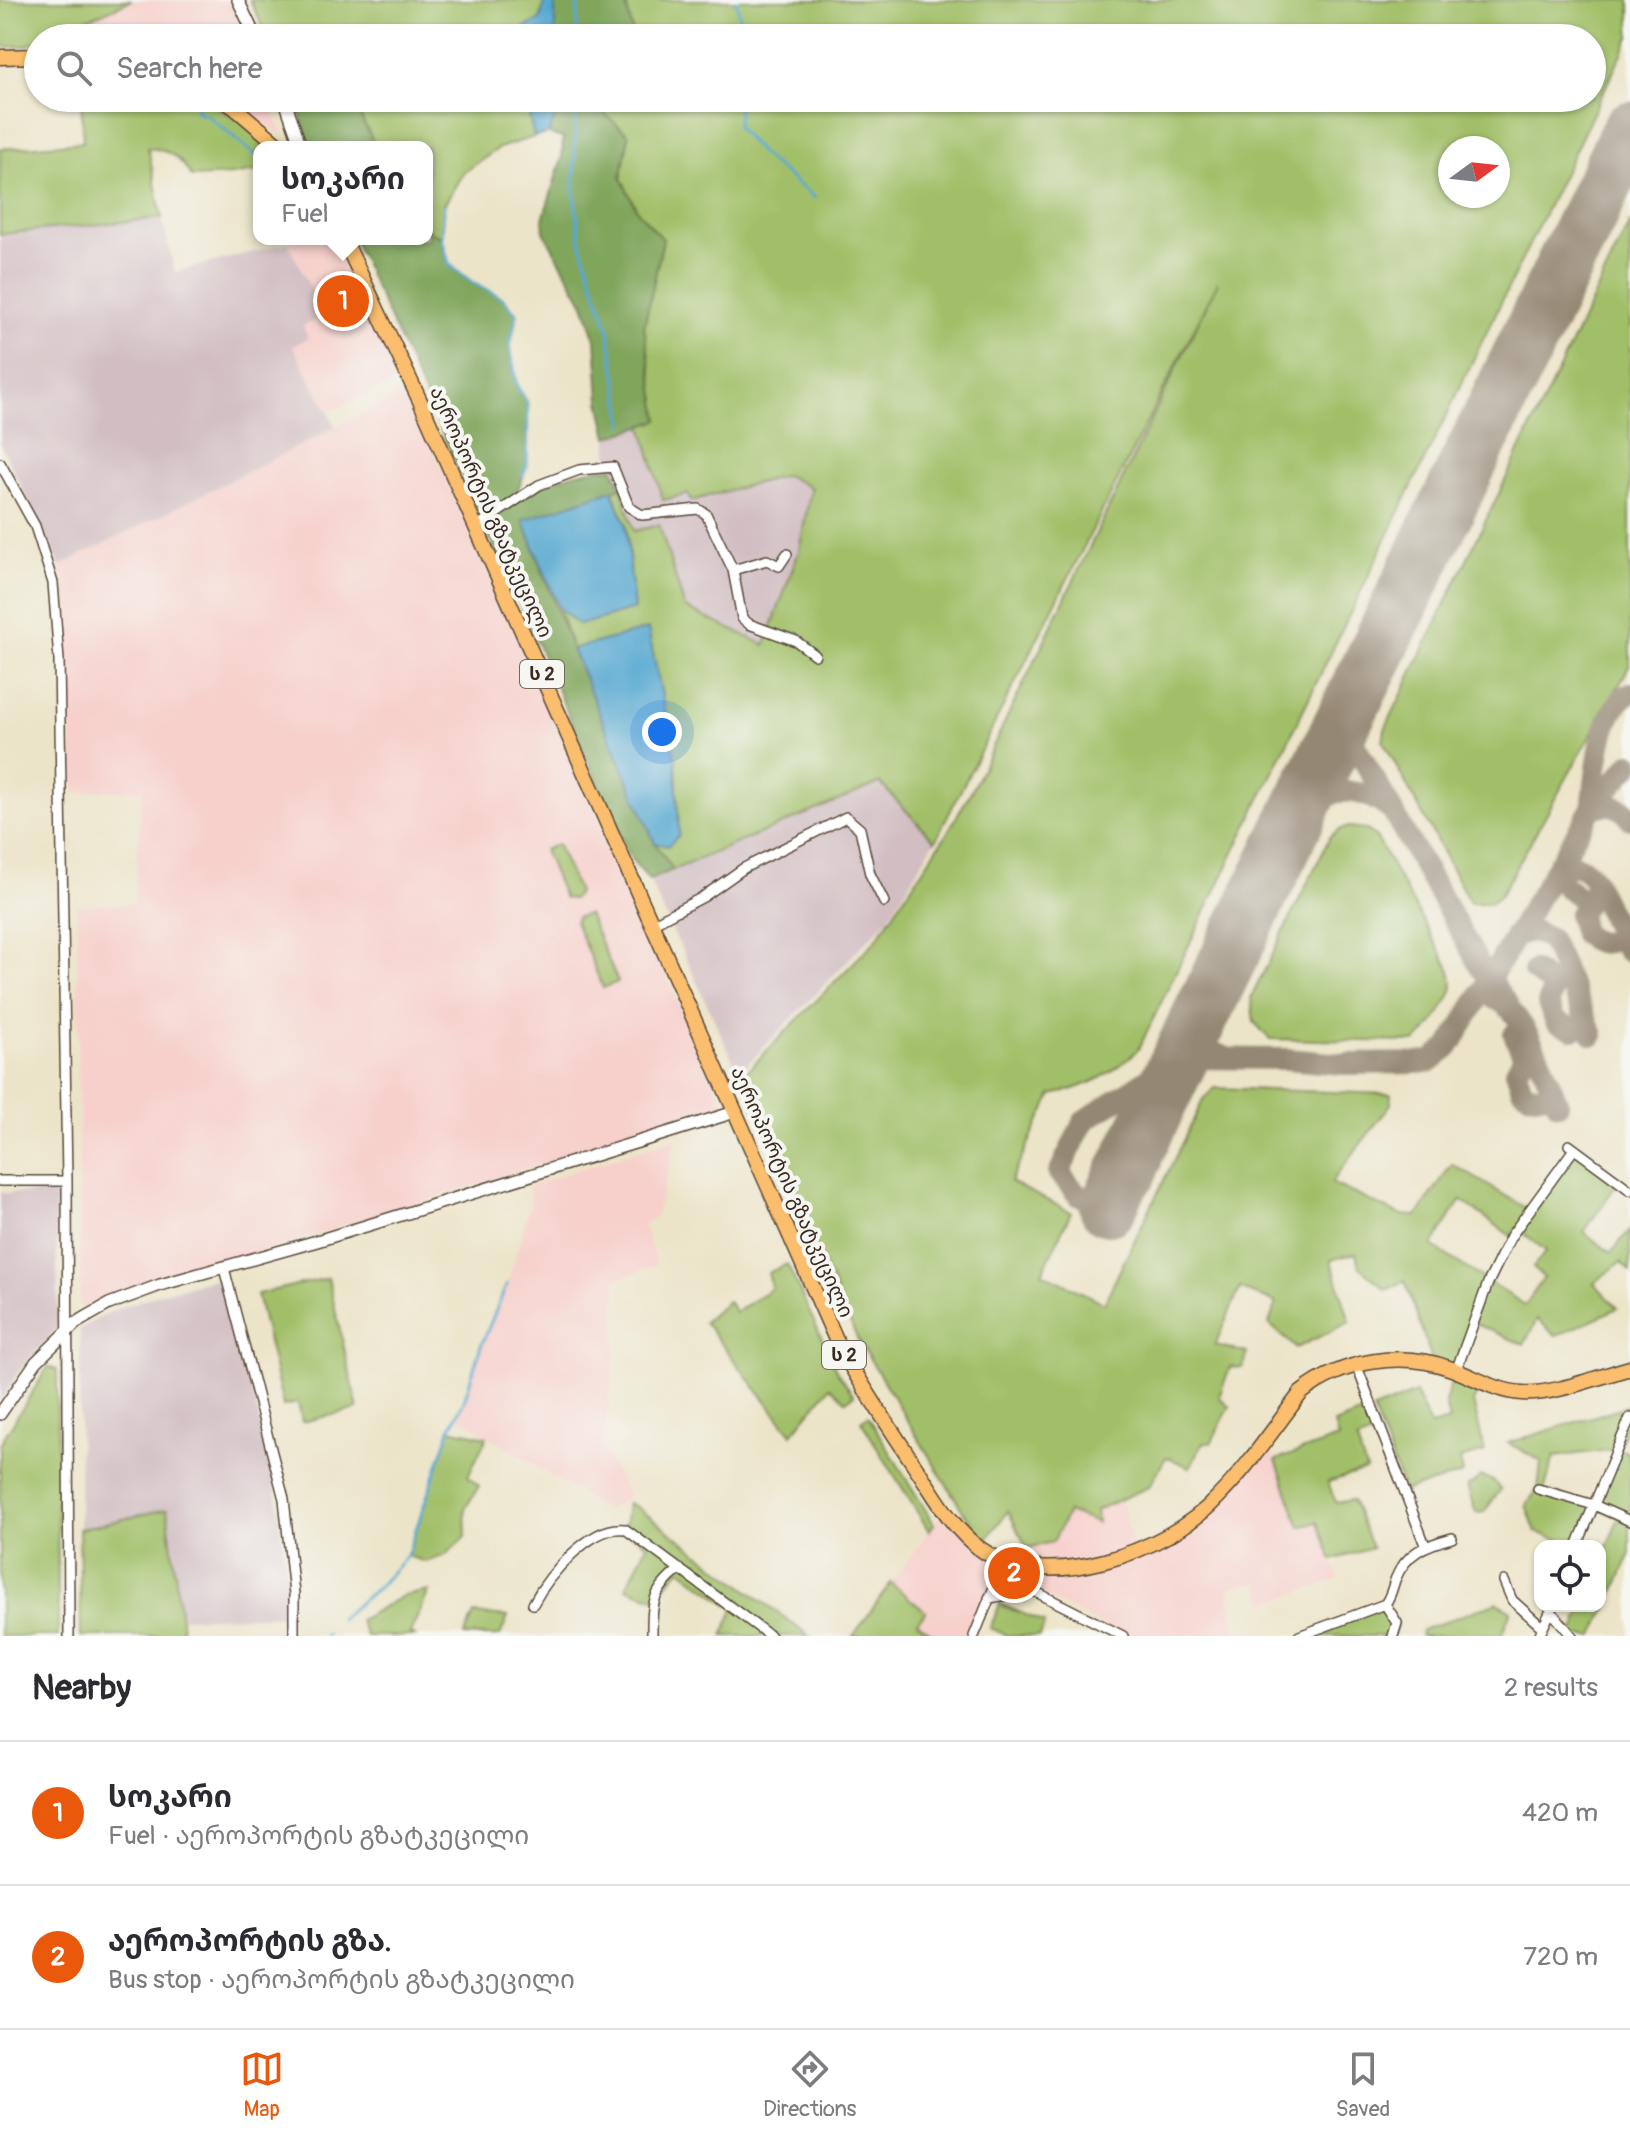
<!DOCTYPE html>
<html lang="en">
<head>
<meta charset="utf-8">
<style>
  body { margin:0; font-family:Pangolin,"Noto Sans Georgian",sans-serif; background:#f7f7f7; color:#2b2b33 }
  .controls { position:absolute; right:24px; bottom:24px; display:grid; overflow:hidden; border-radius:16px; box-shadow:0 2px 6px #0004 }
  .controls button { width:72px; height:72px; display:grid; place-items:center; padding:0; border:0; border-bottom:2px solid #e1e1e2; background:#fff; color:#2b2b33; font:40px sans-serif }
  .compass { position:absolute; left:1438px; top:136px; width:72px; height:72px; border-radius:50%; background:#fff; box-shadow:0 2px 6px #0004; rotate:75deg }
  .you { position:absolute; left:662px; top:732px; width:28px; height:28px; margin:-20px; border:6px solid #fff; border-radius:50%; background:#1a73e8; box-shadow:0 0 0 12px #1a73e833 }
  .badge { display:grid; place-items:center; width:52px; height:52px; border-radius:50%; background:#ea580c; color:#fff; font-size:26px; font-weight:700 }
  .pin { position:absolute; translate:-50% -50%; border:4px solid #fff; box-shadow:0 2px 8px #0006 }
  .popup { position:absolute; left:253px; top:141px; width:180px; height:104px; box-sizing:border-box; display:grid; place-content:center; border-radius:16px; background:#fff; filter:drop-shadow(0 2px 6px #0005); font-size:26px; white-space:nowrap; color:#7c7c81 }
  .popup b { font-size:30px; color:#2b2b33 }
  .popup::after { content:''; position:absolute; left:50%; top:100%; margin-left:-16px; border:16px solid transparent; border-top-color:#fff }
  .list { margin:0; padding:0; list-style:none }
  h2 { display:flex; justify-content:space-between; align-items:center; height:104px; margin:0; padding:0 32px; font-size:34px }
  h2 small { font-size:26px; font-weight:400; color:#7c7c81 }
  .list li { display:grid; grid-template-columns:52px 1fr auto; gap:24px; align-items:center; box-sizing:border-box; height:144px; padding:0 32px; border-top:2px solid #e1e1e2 }
  .list b { display:block; font-size:30px; white-space:nowrap }
  .list p { margin:0; font-size:26px; white-space:nowrap; color:#7c7c81 }
  .list em { font-size:26px; font-style:normal; color:#7c7c81 }
  .icon { flex:none; width:44px; height:44px; fill:none; stroke:currentColor; stroke-width:2; stroke-linecap:round; stroke-linejoin:round }
  .map { position:relative; flex:none; width:1630px; height:1636px; overflow:hidden }
  .search { position:absolute; background:#fff; box-shadow:0 2px 6px #0004; left:24px; right:24px; top:24px; height:88px; display:flex; align-items:center; gap:20px; box-sizing:border-box; padding:0 28px; border-radius:44px; color:#7c7c81; font-size:30px }
  .sheet { height:392px; background:#fff }
  nav { display:flex; justify-content:space-around; align-items:center; box-sizing:border-box; height:112px; border-top:2px solid #e1e1e2; background:#fff; font-size:22px; color:#7c7c81 }
  nav a { display:grid; justify-items:center; gap:4px }
  nav .on { color:#ea580c }
  .map>svg:first-child { display:block }
</style>
</head>
<body>
<div class="map">
<svg width="1630" height="1636" viewBox="0 0 1630 1636">
  <rect width="100%" height="100%" fill="#f6f6f2"/>
  <filter id="ink" filterUnits="userSpaceOnUse"><feTurbulence type="fractalNoise" baseFrequency=".0125" numOctaves="2"/><feDisplacementMap in="SourceGraphic" scale="16" xChannelSelector="R" yChannelSelector="G"/><feConvolveMatrix kernelMatrix="1 2 1 2 8 2 1 2 1" color-interpolation-filters="sRGB"/></filter>
  <filter id="wash" filterUnits="userSpaceOnUse"><feTurbulence type="fractalNoise" baseFrequency=".006" numOctaves="4" result="noise"/><feDisplacementMap in="SourceGraphic" scale="32" xChannelSelector="R" yChannelSelector="G"/><feGaussianBlur stdDeviation="1.8" result="paint"/><feColorMatrix in="noise" values="0 0 0 0 0 0 0 0 0 0 0 0 0 0 0 0 0 1.4 0 .05"/><feComposite in="paint" operator="in"/></filter>
  <g filter="url(#wash)">
    <rect width="100%" height="100%" fill="#ece4c8"/>
    <path fill="#f7d0cb" d="M132 0H230L249 38H44Z
      M230 98H278L281 103 272 107 283 136Z
      M305 239H339L403 378 328 412 293 346 303 326 323 316 288 243Z
      M407 391 725 1107 80 1308 77 906 134 904 142 790 75 792 60 566Z
      M676 1138 656 1217 643 1224 657 1265 616 1279V1350L603 1447 629 1497 606 1510 460 1418 481 1346 507 1284 531 1202 529 1185Z
      M1267 1436 1299 1527 1318 1522 1339 1579 1265 1603 1257 1582 1229 1587 1235 1634 1226 1636H1123L1034 1591 1027 1548 1053 1542 1068 1512 1097 1522 1096 1510 1121 1500 1134 1549 1192 1519Z
      M944 1510 1004 1563 974 1636H936L917 1622 925 1612 891 1583Z"/>
    <path fill="#d2bec2" d="M162 218 175 272 288 243 324 316 303 326 308 338 293 346 336 427 60 566 0 443V234Z
      M642 426 663 500 689 494 692 501 786 475 811 487 799 551 765 645 685 608 659 526 634 532 629 507 608 453V437Z
      M880 783 935 841 887 920 739 1073 649 880Z
      M0 1193H56L58 1327 19 1371 0 1402Z
      M222 1277 275 1479 291 1615 182 1618 167 1509 79 1529 80 1329 112 1311 161 1293Z"/>
    <path fill="#a1bf67" stroke="#6e7442" stroke-width="2" fill-rule="evenodd" d="M0 0H132L44 38H38V41L25 46 0 47Z
      M250 0H545L540 20 510 35 486 26 488 38H268Z
      M625 0H1630V37L1139 1048C1115 1074 1087 1087 1052 1095L1010 1182 1071 1212 1042 1273 1104 1303 1203 1100 1214 1088 1391 1094V1104L1331 1183 1400 1215 1417 1216 1452 1164 1528 1209 1574 1149 1619 1181 1584 1232 1611 1253 1630 1230V1271L1621 1262 1594 1283 1618 1308 1556 1336 1537 1319 1524 1345 1474 1323 1456 1370 1482 1383 1473 1402 1485 1452 1460 1459 1463 1474 1404 1491 1373 1410 1416 1393 1430 1426 1449 1421 1445 1402 1455 1371 1433 1363 1405 1281 1386 1290 1359 1266 1356 1253 1331 1260 1350 1322 1296 1348 1269 1324 1276 1303 1240 1288 1215 1345 1247 1353 1243 1368 1230 1367 1219 1397 1230 1406 1211 1443H1203L1190 1467 1166 1457 1149 1487 1096 1510 1097 1523 1068 1512 1053 1542 1027 1548 1008 1511 986 1540 964 1513 857 1338 741 1077 875 941 946 835 972 790 1218 282 935 841 880 783 673 870 655 843 668 846 679 835 676 762 648 630 572 649 559 608 579 625 634 609 626 524 612 490 621 487 634 531 659 525 685 608 765 645 799 551 811 488 786 475 691 501 688 494 663 500 642 426 659 420 644 327 663 239 638 212 621 178 629 135 600 110 599 98H1592V38H634ZM1450 148H1498V196H1450ZM1461 1200 1511 1236 1517 1228 1546 1251 1533 1268 1544 1278 1525 1305 1432 1246Z
      M81 98H200L241 120 268 147H259V174L255 171 233 175 192 177C180 158 171 150 148 148L162 218 0 234V149L83 142Z
      M351 98H525L534 137 499 148 463 173 444 205 442 238 427 229V147H376Z
      M1630 222V666L1500 896 1491 903H1470L1383 741 1385 729Z
      M1349 827 1366 829 1376 837 1448 966C1451 973 1455 983 1452 991 1447 1004 1425 1037 1414 1042L1270 1039 1254 1022 1251 998 1330 837 1339 830Z
      M557 844 578 892 573 899 564 898 544 850Z
      M588 914 618 982 603 988 575 922 577 917Z
      M787 1264 839 1375 854 1395 846 1401 830 1387 792 1434 704 1322 728 1301 735 1312 772 1288 768 1273Z
      M328 1278 358 1409 302 1422 298 1403 283 1406 257 1294Z
      M48 1367 57 1370 58 1636H0V1444Z
      M1630 1405V1418L1618 1449 1630 1453V1556L1594 1636H1572L1583 1606H1600V1564L1619 1517 1594 1506 1577 1546 1536 1532 1526 1505 1538 1489 1541 1461 1508 1443ZM1617 1449 1594 1505 1544 1491 1554 1457Z
      M1364 1412 1373 1434 1357 1441 1366 1470 1328 1482 1336 1503 1352 1500 1372 1548 1332 1560 1318 1522 1300 1527 1276 1460 1338 1438 1334 1424Z
      M868 1416 934 1524 929 1531 861 1421Z
      M450 1429 487 1437 468 1476 479 1486 465 1509 466 1536 446 1555 426 1562 407 1556Z
      M1480 1476 1494 1481 1501 1489 1484 1512 1476 1513 1467 1486 1475 1483Z
      M628 1503 637 1507 809 1636H723L734 1609 680 1569 655 1598 626 1588 647 1545 625 1529Z
      M167 1509 183 1636H81L79 1529Z
      M891 1583 926 1612 917 1622 936 1636H853Z
      M429 1591 410 1633 415 1636H366L359 1620 403 1596Z
      M1497 1602 1511 1611 1501 1636H1420L1422 1630Z
      M1000 1604 1045 1623 1040 1636H1009L990 1628Z
      M1385 1604 1397 1623 1393 1636H1315L1318 1629Z
      M474 1614 508 1617 500 1636H464Z"/>
    <path fill="#80a65c" stroke="#5e683d" stroke-width="2" d="M555 0H625L634 38H555Z
      M298 98H351L376 147H311L298 108Z
      M557 98H599L600 110 629 135 621 178 638 212 663 239 644 327 659 420 608 437 600 401 596 340 584 304 544 232 543 219 562 157 563 138 548 134 557 113Z
      M427 229 442 238 449 264 473 283 503 298 517 314 510 346 517 386 528 404 527 466 513 503C547 480 572 471 613 467L621 487 523 520 572 649 655 843 673 870 649 880 631 859 511 583 353 239H427Z"/>
    <path fill="#55a7d0" stroke="#486877" stroke-width="2" d="M545 0H555V38H488L485 25 510 35 540 20Z
      M525 98H557V113L548 134 534 137Z
      M612 490 626 524 634 609 579 625 559 608 523 520Z
      M648 629 676 762 679 835 668 846 655 843 572 649Z"/>
    <g fill="none" stroke-linecap="round" stroke-linejoin="round">
      <path stroke="#55a7d0" stroke-width="3" d="M736 0 744 38
        M577 38 578 0
        M576 98 574 192 581 244 608 327 624 424
        M740 98 737 127 761 154 815 198
        M199 102 196 111 207 115 259 158
        M444 205 442 238 449 264 473 283 503 298 517 314 510 346 517 386 528 404 527 466 522 476
        M340 1619 378 1587 407 1556 450 1429 464 1401 481 1346 507 1284
        M325 1636 327 1634"/>
      <path stroke="#948773" stroke-width="22" d="M1361 684 1352 709 1355 745 1480 966 1508 1005
        M1630 693C1598 711 1597 775 1592 808 1608 803 1621 803 1630 819
        M1297 818C1318 787 1358 783 1388 808
        M1554 871 1575 865 1586 870 1593 878 1627 951
        M1566 887 1586 902 1579 916 1584 934C1596 945 1608 946 1620 935
        M1515 935 1533 931 1550 939 1593 1035
        M1534 971 1554 986 1548 1004 1556 1022 1573 1029 1587 1022
        M1210 997C1199 1022 1191 1047 1225 1057
        M1495 999C1523 1008 1547 1076 1558 1104
        M1514 1034 1524 1057 1516 1071 1522 1089C1532 1097 1543 1098 1552 1089
        M1145 1130 1151 1163 1144 1180 1135 1192 1111 1201 1079 1196 1059 1173 1084 1121 1180 1058 1287 1059 1342 1064 1417 1063 1432 1061 1449 1047 1592 808 1630 764"/>
      <path stroke="#948773" stroke-width="58" d="M1108 1207 1630 130"/>
    </g>
  </g>
  <g filter="url(#ink)">
    <g fill="none" stroke-linecap="round" stroke-linejoin="round">
      <g stroke="#564638" stroke-width="12">
        <path id="minor" d="M0 463 35 526 53 583 59 660 67 1181 69 1636
          M476 527 539 485 579 470 613 467 629 507 642 515 698 509 706 514 733 570 742 618 749 624 796 641 815 655
          M733 570 767 560 779 566 787 554
          M652 924 703 897 744 868 846 817 860 829 870 874 884 902
          M1569 1145 1630 1190
          M0 1181H67
          M224 1268 284 1499 294 1594V1636
          M1356 1364 1425 1545
          M1456 1371 1488 1283 1511 1236 1574 1149
          M1538 1489 1594 1505 1630 1521
          M1577 1546 1630 1418
          M1029 1569 1034 1591 1123 1636
          M1504 1581 1512 1600 1543 1628
          M989 1598 1034 1591
          M533 1604C548 1576 591 1524 625 1529L770 1636
          M1385 1604 1397 1623 1393 1636
          M1551 1611 1572 1636
          M652 1636C652 1602 652 1591 680 1569
          M974 1636 1004 1563
          M1299 1636 1385 1604C1391 1596 1392 1589 1395 1580 1406 1552 1426 1545 1452 1538
          M1539 1636 1553 1606"/>
      </g>
      <g stroke="#564638" stroke-width="14">
        <path id="tertiary" d="M238 0 256 38
          M284 98 301 147
          M0 1414 36 1362 76 1323 109 1304 160 1285 317 1241 735 1112"/>
      </g>
      <g stroke="#564638" stroke-width="17">
        <path id="trunk" d="M0 57 38 56
          M219 98 234 107 281 147
          M344 239 420 401 838 1344C863 1388 891 1430 919 1472 936 1498 954 1530 979 1548 1044 1596 1167 1552 1217 1498 1248 1467 1274 1428 1301 1393 1343 1360 1401 1350 1452 1369 1476 1378 1496 1391 1522 1393 1550 1396 1601 1376 1630 1368"/>
      </g>
      <use href="#minor" stroke="#fff" stroke-width="9"/>
      <use href="#tertiary" stroke="#fff" stroke-width="11"/>
      <use href="#trunk" stroke="#fabe6e" stroke-width="14"/>
    </g>
  </g>
  <g text-anchor="middle" dominant-baseline="central" stroke-width="8" stroke-linejoin="round" paint-order="stroke">
    <g fill="#f6f6f2" stroke="#73675e" stroke-width="2">
      <rect x="520" y="660" width="44" height="28" rx="6"/>
      <rect x="822" y="1341" width="44" height="28" rx="6"/>
    </g>
    <g font-size="18" font-weight="bold" fill="#3b2a1e">
      <text x="542" y="674">ს 2</text>
      <text x="844" y="1355">ს 2</text>
    </g>
    <g font-size="20" fill="#3b2a1e" stroke="#f6f6f2">
      <text transform="translate(491 512) rotate(66)">აეროპორტის გზატკეცილი</text>
      <text transform="translate(792 1192) rotate(66)">აეროპორტის გზატკეცილი</text>
    </g>
  </g>
</svg>
<div class="controls">
<button><svg class="icon" aria-label="locate" viewBox="0 0 24 24"><circle cx="12" cy="12" r="6"/><path d="M12 2v4M12 18v4M2 12h4M18 12h4"/></svg></button>
</div>
<svg class="compass" viewBox="-18 -18 36 36"><path d="M0-13l5 13h-10z" fill="#e53935"/><path d="M0 13l5-13h-10z" fill="#7c7c81"/></svg>
<div class="you"></div>
<div class="pin badge" style="left:343px;top:301px">1</div>
<div class="popup"><b>სოკარი</b>Fuel</div>
<div class="pin badge" style="left:1014px;top:1573px">2</div>
<div class="search"><svg class="icon" aria-label="search" viewBox="0 0 24 24"><circle cx="10" cy="10" r="6"/><path d="M15 15l6 6"/></svg>Search here</div>
</div>
<section class="sheet">
<h2>Nearby<small>2 results</small></h2>
<ul class="list">
<li><span class="badge">1</span><div><b>სოკარი</b><p>Fuel · აეროპორტის გზატკეცილი</p></div><em>420 m</em></li>
<li><span class="badge">2</span><div><b>აეროპორტის გზა.</b><p>Bus stop · აეროპორტის გზატკეცილი</p></div><em>720 m</em></li>
</ul>
</section>
<nav>
<a class="on"><svg class="icon" aria-label="map" viewBox="0 0 24 24"><path d="M3 6l6-2 6 2 6-2v14l-6 2-6-2-6 2zM9 4v14M15 6v14"/></svg>Map</a>
<a><svg class="icon" aria-label="directions" viewBox="0 0 24 24"><path d="M12 3l9 9-9 9-9-9zM9 14v-3h6M13 9l2 2-2 2"/></svg>Directions</a>
<a><svg class="icon" aria-label="saved" viewBox="0 0 24 24"><path d="M7 4h10v16l-5-4-5 4z"/></svg>Saved</a>
</nav>
</body>
</html>
